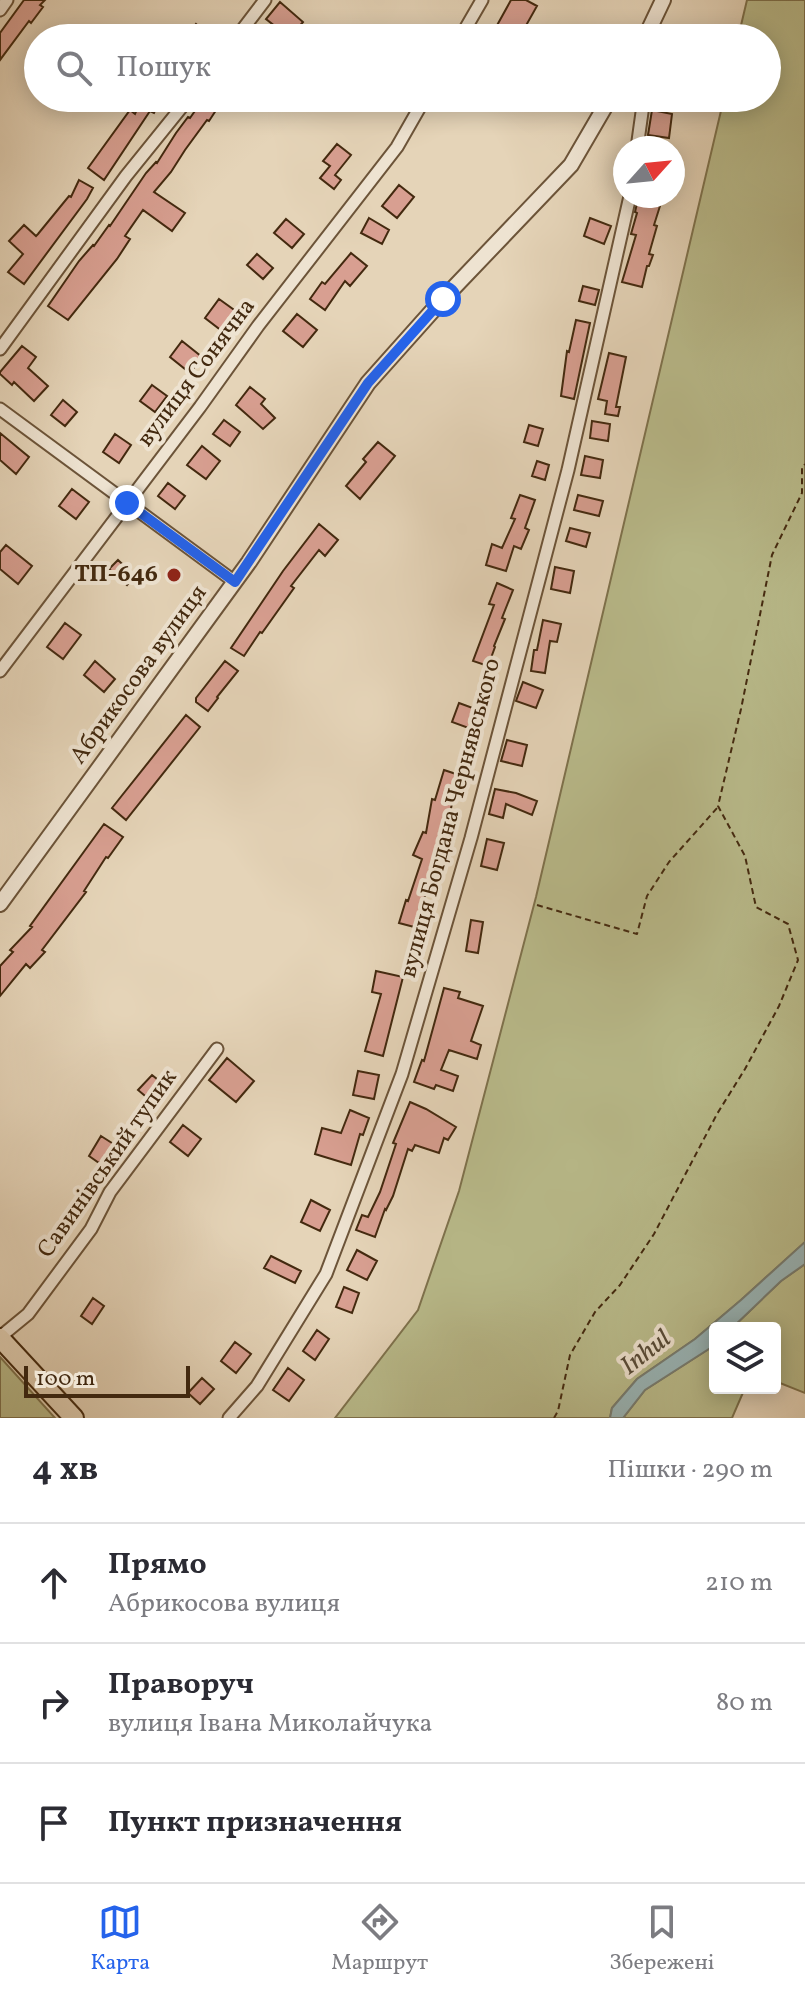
<!DOCTYPE html>
<html lang="uk">
<head>
<meta charset="utf-8">
<style>
  body { margin:0; font-family:Vollkorn,serif; background:#f7f7f7; color:#2b2b33 }
  .controls { position:absolute; right:24px; bottom:24px; display:grid; overflow:hidden; border-radius:8px; box-shadow:0 4px 20px #0003 }
  .controls button { width:72px; height:72px; display:grid; place-items:center; padding:0; border:0; border-bottom:2px solid #e1e1e2; background:#fff; color:#2b2b33; font:40px sans-serif }
  .compass { position:absolute; left:613px; top:136px; width:72px; height:72px; border-radius:50%; background:#fff; box-shadow:0 4px 20px #0003; rotate:63deg }
  .scale { position:absolute; left:24px; bottom:20px; width:166px; box-sizing:border-box; padding-left:8px; border:4px solid #43290f; border-top:0; font-size:22px; line-height:28px; white-space:nowrap; color:#43290f; -webkit-text-stroke:6px #eee3d1; paint-order:stroke }
  .stop { position:absolute; width:24px; height:24px; margin:-18px; border:6px solid #2563eb; border-radius:50%; background:#fff }
  .stop.end { background:#2563eb; border-color:#fff; box-shadow:0 2px 8px #0008 }
  .list { margin:0; padding:0; list-style:none }
  h2 { display:flex; justify-content:space-between; align-items:center; height:104px; margin:0; padding:0 32px; font-size:34px }
  h2 small { font-size:26px; font-weight:400; color:#7c7c81 }
  .list li { display:grid; grid-template-columns:52px 1fr auto; gap:24px; align-items:center; box-sizing:border-box; height:120px; padding:0 32px; border-top:2px solid #e1e1e2 }
  .list b { display:block; font-size:30px; white-space:nowrap }
  .list p { margin:0; font-size:26px; white-space:nowrap; color:#7c7c81 }
  .list em { font-size:26px; font-style:normal; color:#7c7c81 }
  .icon { flex:none; width:44px; height:44px; fill:none; stroke:currentColor; stroke-width:2; stroke-linecap:round; stroke-linejoin:round }
  .map { position:relative; flex:none; width:805px; height:1418px; overflow:hidden }
  .search { position:absolute; background:#fff; box-shadow:0 4px 20px #0003; left:24px; right:24px; top:24px; height:88px; display:flex; align-items:center; gap:20px; box-sizing:border-box; padding:0 28px; border-radius:44px; color:#7c7c81; font-size:30px }
  .sheet { height:464px; background:#fff }
  nav { display:flex; justify-content:space-around; align-items:center; box-sizing:border-box; height:112px; border-top:2px solid #e1e1e2; background:#fff; font-size:22px; color:#7c7c81 }
  nav a { display:grid; justify-items:center; gap:4px }
  nav .on { color:#2563eb }
  .map>svg:first-child { display:block }
</style>
</head>
<body>
<div class="map">
<svg width="805" height="1418" viewBox="0 0 805 1418">
  <rect width="100%" height="100%" fill="#e5d4b8"/>
  <filter id="stains"><feTurbulence type="fractalNoise" baseFrequency=".0025" numOctaves="4"/><feColorMatrix values="0 0 0 0 .2 0 0 0 0 .09 0 0 0 0 .02 0 0 0 .5 -.17"/></filter>
  <radialGradient id="worn" r=".72"><stop offset=".6" stop-color="#630" stop-opacity="0"/><stop offset="1" stop-color="#630" stop-opacity=".3"/></radialGradient>
  <path fill="#b9bb8b" stroke="#7e724d" stroke-width="2" d="M747 0H805V1242L741 1300 695 1339 637 1379 612 1408 610 1418H335L418 1310 459 1191 536 897 724 98H767V38H738Z
    M805 1264V1393L775 1381V1328H732L781 1281Z
    M715 1345V1388H745L732 1418H623L645 1390Z
    M0 1357 55 1418H0Z"/>
  <path fill="#99b6b8" stroke="#777e74" stroke-width="2" d="M805 1242V1264L781 1281 732 1328H715V1345L645 1390 623 1418H610L612 1408 637 1379 695 1339 741 1300Z"/>
  <path fill="#d89f91" stroke="#43290f" stroke-width="2" d="M24 0H45L40 5 43 7 31 23 29 21 0 60V33Z
    M511 0H526L537 6 519 38H490Z
    M280 2 303 22 290 38 266 19Z
    M196 24 214 38H185Z
    M142 98H161L154 113 150 111 104 180 88 168 130 110 135 114Z
    M204 98H224L209 121 207 120 185 150 171 172 154 192 185 213 172 231 143 210 125 236 130 239 117 259 68 320 48 306 79 261 93 245 94 246 109 225 110 226 146 173 156 162 157 163 176 133 188 117 190 118Z
    M652 110 672 114 669 138 648 135Z
    M337 144 351 155 335 175 341 180 334 189 320 178 330 166 323 161Z
    M79 180 93 188 87 199 24 284 8 272 23 254 9 241 24 225 36 236 38 234 69 196 71 197Z
    M399 185 414 197 397 218 382 206Z
    M638 199 660 206 654 225 657 226 649 254 653 255 649 266H647L642 287 622 282 636 235 631 234 637 213 635 212Z
    M369 218 389 230 382 244 361 233Z
    M590 218 611 226 604 244 584 236Z
    M286 219 304 234 292 248 274 233Z
    M351 253 367 266 350 286 345 281 325 310 310 299 322 282 325 284Z
    M257 254 273 268 263 279 247 265Z
    M583 286 599 290 595 305 579 301Z
    M219 299 237 312 222 331 205 318Z
    M297 314 317 330 303 347 283 331Z
    M576 320 590 323 574 399 561 396 567 351 569 352Z
    M182 341 202 357 190 373 170 357Z
    M22 346 36 357 28 368 48 386 34 401 14 382 12 385 0 374V372Z
    M609 353 626 357 616 407H620L618 416 605 414 607 401 598 399Z
    M152 385 167 396 155 412 140 401Z
    M250 387 265 399 261 404 275 418 263 429 236 405Z
    M63 400 77 412 65 426 51 415Z
    M224 420 240 432 230 446 213 434Z
    M592 421 610 424 608 441 590 438Z
    M529 425 543 429 538 446 524 442Z
    M0 433 29 457 16 474 0 460Z
    M115 434 131 445 119 463 103 452Z
    M378 442 395 456 360 499 346 486 366 462 363 459Z
    M202 446 220 461 206 479 187 465Z
    M585 456 603 460 600 478 581 475Z
    M537 461 549 465 545 480 532 476Z
    M168 483 185 496 175 509 158 496Z
    M72 489 89 502 76 519 59 506Z
    M520 495 535 500 525 528 529 530 521 549 514 546 506 571 486 565 492 544 502 548 515 519 511 518Z
    M578 495 603 501 599 516 574 510Z
    M319 524 338 540 325 556 319 550 291 586 294 588 262 633 260 632 244 656 231 648 283 571Z
    M570 528 590 533 586 547 566 541Z
    M6 545 32 566 18 584 0 569V552Z
    M118 560 135 576 127 585 109 569Z
    M555 567 574 571 570 593 551 589Z
    M497 583 513 590 502 618 505 619 494 646 495 647 488 666 473 661 494 605 489 604Z
    M543 620 561 624 557 642 550 641 545 673 531 671 534 650H537Z
    M65 623 81 635 63 659 47 647Z
    M95 661 115 679 104 692 84 675Z
    M225 661 238 671 217 697 218 698 208 711 196 702V698Z
    M523 682 543 690 536 708 516 701Z
    M459 703 481 711 474 730 452 722Z
    M186 715 200 727 126 820 112 808Z
    M507 740 527 745 522 766 501 761Z
    M444 770 462 776 455 798 453 797 448 826 430 874 432 875 422 905H424L418 928 399 923 406 900 408 901 422 859 413 855 423 832 426 833 432 799 435 800Z
    M495 789 516 793 537 801 532 815 506 804 503 818 489 814Z
    M104 824 123 837 108 858 106 857 84 891 86 892 42 950 45 952 30 968 26 964 0 996V966L13 952 10 950 32 927 30 926Z
    M487 839 504 843 497 870 481 866Z
    M471 920 483 922 478 953 466 951Z
    M376 971 403 977 383 1056 365 1051 381 994 372 992Z
    M444 988 460 992 458 998 483 1006 471 1041 481 1045 477 1059 449 1050 441 1070 458 1076 453 1091 436 1085 434 1089 414 1082 422 1060 424 1061Z
    M227 1058 254 1081 236 1102 209 1080Z
    M358 1071 379 1075 374 1099 353 1095Z
    M152 1075 163 1084 150 1100 138 1090Z
    M410 1102 426 1109 456 1127 448 1140 444 1138 439 1153 415 1145 412 1151 408 1149 393 1196 386 1210 385 1209 375 1237 356 1230 362 1215 368 1217 380 1192 396 1144 393 1143Z
    M350 1110 369 1118 363 1135 360 1134 351 1165 315 1154 322 1128 341 1133Z
    M183 1125 201 1139 188 1156 170 1142Z
    M101 1136 115 1145 102 1165 89 1156Z
    M311 1200 330 1210 320 1231 301 1222Z
    M357 1250 377 1261 367 1280 347 1270Z
    M271 1256 301 1271 295 1283 264 1268Z
    M344 1287 359 1293 352 1313 336 1307Z
    M93 1298 104 1306 92 1324 81 1316Z
    M317 1330 329 1339 315 1360 303 1351Z
    M235 1342 251 1354 236 1373 221 1361Z
    M288 1368 304 1380 289 1401 273 1390Z
    M202 1378 214 1389 200 1404 188 1393Z"/>
  <g fill="none" stroke-linecap="round" stroke-linejoin="round">
    <g stroke="#6c5439" stroke-width="15">
      <path id="minor" d="M0 10 7 0
        M236 38 265 0
        M460 38 482 0
        M637 148 644 98
        M0 349 126 176 189 98
        M0 409 235 582
        M0 671 200 407 258 326 397 147 425 98
        M0 1337 28 1314 91 1229 110 1192 217 1049
        M229 1418 257 1386 326 1274 402 1074 471 838 568 470 630 196"/>
    </g>
    <g stroke="#6c5439" stroke-width="18">
      <path id="tertiary" d="M645 38 663 0
        M0 904 249 562 368 383 443 299 571 165 610 98"/>
    </g>
    <g stroke="#43290f" stroke-width="22">
      <path id="primary" d="M0 1338 74 1418"/>
    </g>
    <path stroke="#43290f" stroke-width="2" stroke-dasharray="6 4" stroke-linecap="butt" d="M537 905 637 934 647 896 669 862 718 807
      M554 1418 558 1411 570 1355 595 1312 620 1285 654 1234 717 1114 745 1069 779 1006 798 960 788 924 756 907 745 856 718 806 741 709 772 555 802 493V468L805 464"/>
    <use href="#minor" stroke="#eee3d1" stroke-width="11"/>
    <use href="#tertiary" stroke="#eee3d1" stroke-width="14"/>
    <use href="#primary" stroke="#e5d4b8" stroke-width="18"/>
  </g>
  <g fill="none" stroke-linecap="round" stroke-linejoin="round">
    <path stroke="#2563eb" stroke-width="10" d="M127 503 235 582 368 383 443 299"/>
  </g>
  <circle fill="#8f2418" stroke="#eee3d1" stroke-width="3" cx="174" cy="575" r="8"/>
  <g text-anchor="middle" dominant-baseline="central" stroke-width="8" stroke-linejoin="round" paint-order="stroke">
    <g font-size="24" fill="#43290f" stroke="#eee3d1">
      <text transform="translate(197 373) rotate(-53)">вулиця Сонячна</text>
      <text transform="translate(139 675) rotate(-54)">Абрикосова вулиця</text>
      <text transform="translate(451 818) rotate(-75)">вулиця Богдана Чернявського</text>
      <text transform="translate(108 1164) rotate(-55)">Савинівський тупик</text>
    </g>
    <g font-size="24" font-weight="bold" fill="#43290f" stroke="#eee3d1" text-anchor="end">
      <text x="158" y="575">ТП-646</text>
    </g>
    <g font-size="26" font-style="italic" fill="#584c39" stroke="#eee3d1">
      <text transform="translate(646 1353) rotate(-38)">Inhul</text>
    </g>
  </g>
  <rect width="100%" height="100%" filter="url(#stains)"/>
  <rect width="100%" height="100%" fill="url(#worn)"/>
</svg>
<div class="controls">
<button><svg class="icon" aria-label="layers" viewBox="0 0 24 24"><path d="M12 4l9 5-9 5-9-5zM3 14l9 5 9-5"/></svg></button>
</div>
<svg class="compass" viewBox="-18 -18 36 36"><path d="M0-13l5 13h-10z" fill="#e53935"/><path d="M0 13l5-13h-10z" fill="#7c7c81"/></svg>
<div class="scale">100 m</div>
<div class="stop" style="left:443px;top:299px"></div>
<div class="stop end" style="left:127px;top:503px"></div>
<div class="search"><svg class="icon" aria-label="search" viewBox="0 0 24 24"><circle cx="10" cy="10" r="6"/><path d="M15 15l6 6"/></svg>Пошук</div>
</div>
<section class="sheet">
<h2>4 хв<small>Пішки · 290 m</small></h2>
<ul class="list">
<li><svg class="icon" aria-label="ahead" viewBox="0 0 24 24"><path d="M12 20V5M6 11l6-6 6 6"/></svg><div><b>Прямо</b><p>Абрикосова вулиця</p></div><em>210 m</em></li>
<li><svg class="icon" aria-label="right" viewBox="0 0 24 24"><path d="M7 20v-9h11M14 6l5 5-5 5"/></svg><div><b>Праворуч</b><p>вулиця Івана Миколайчука</p></div><em>80 m</em></li>
<li><svg class="icon" aria-label="arrive" viewBox="0 0 24 24"><path d="M6 21V4h12l-3 4 3 4H6"/></svg><div><b>Пункт призначення</b></div></li>
</ul>
</section>
<nav>
<a class="on"><svg class="icon" aria-label="map" viewBox="0 0 24 24"><path d="M3 6l6-2 6 2 6-2v14l-6 2-6-2-6 2zM9 4v14M15 6v14"/></svg>Карта</a>
<a><svg class="icon" aria-label="directions" viewBox="0 0 24 24"><path d="M12 3l9 9-9 9-9-9zM9 14v-3h6M13 9l2 2-2 2"/></svg>Маршрут</a>
<a><svg class="icon" aria-label="saved" viewBox="0 0 24 24"><path d="M7 4h10v16l-5-4-5 4z"/></svg>Збережені</a>
</nav>
</body>
</html>
